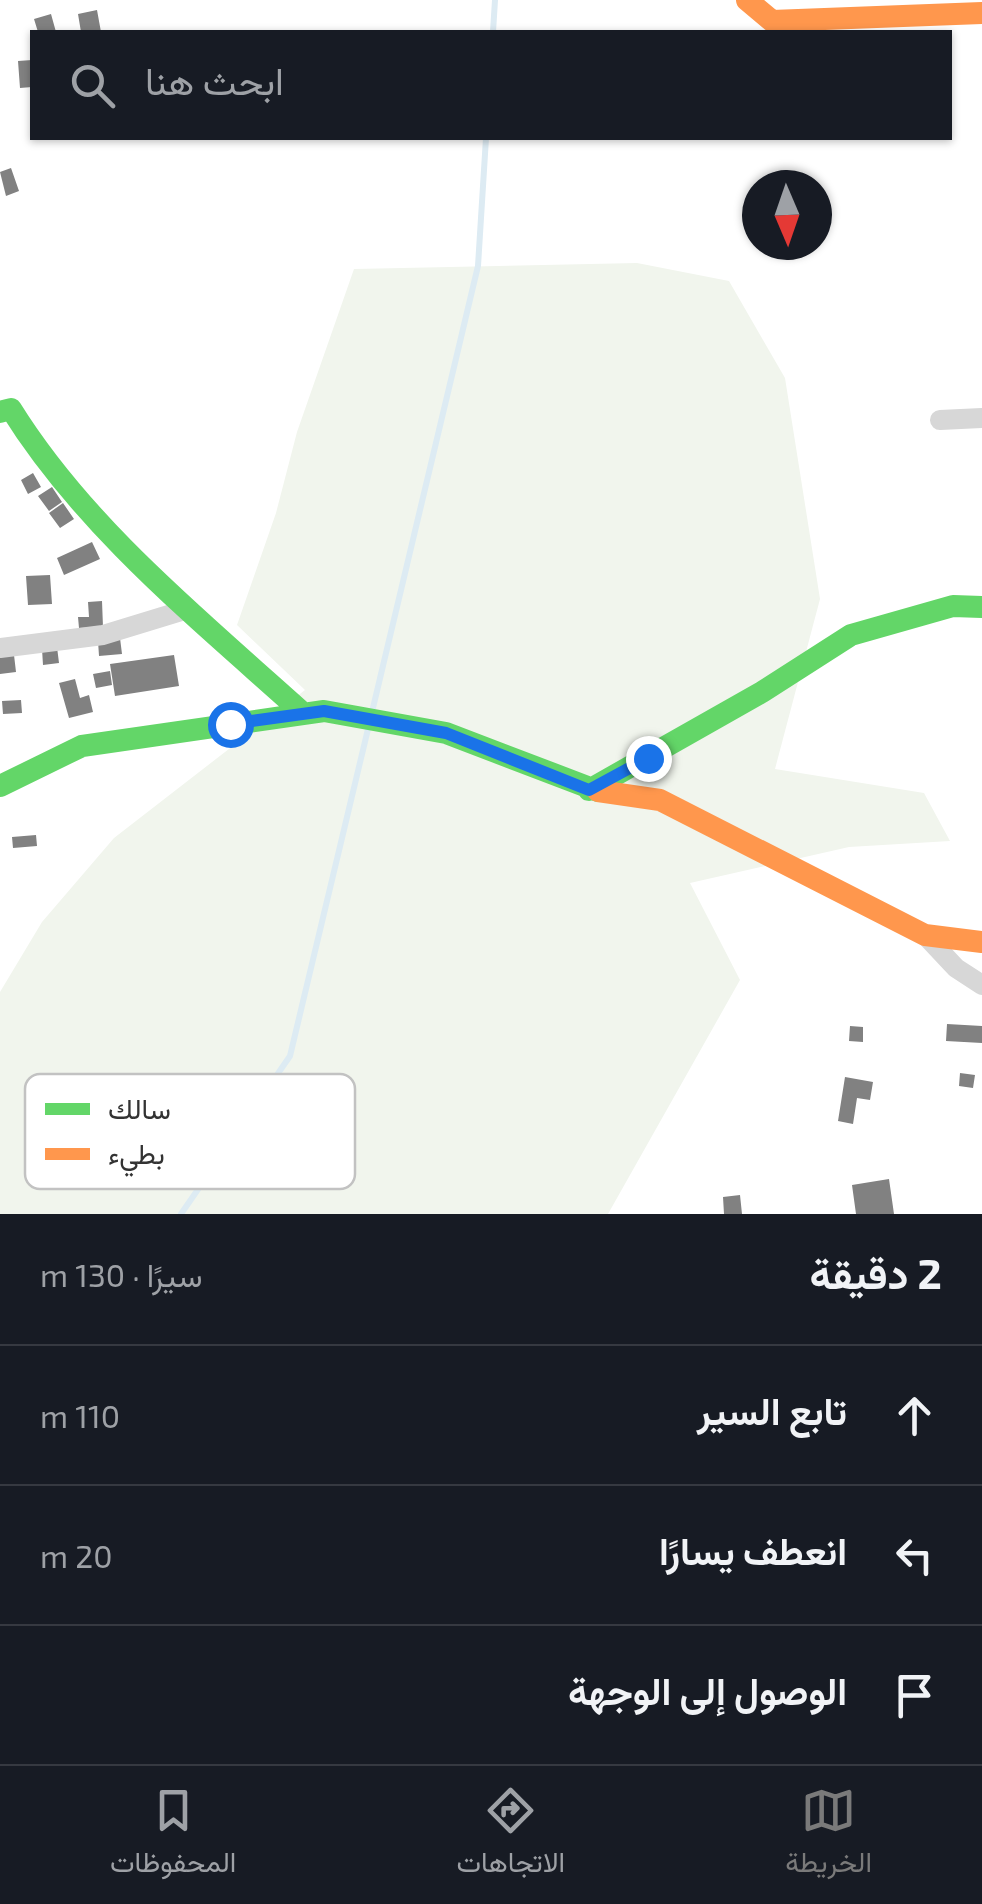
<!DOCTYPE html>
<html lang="ar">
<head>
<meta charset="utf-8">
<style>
  body { margin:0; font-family:"Exo 2",Vazirmatn,sans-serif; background:#242831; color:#f1f3f6; direction:rtl }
  .compass { position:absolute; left:742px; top:170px; width:90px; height:90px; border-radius:50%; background:#171b24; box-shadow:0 2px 8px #0004; rotate:178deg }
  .stop { position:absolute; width:30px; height:30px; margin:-22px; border:8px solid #1a73e8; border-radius:50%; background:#fff }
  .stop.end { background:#1a73e8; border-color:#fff; box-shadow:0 2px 10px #0008 }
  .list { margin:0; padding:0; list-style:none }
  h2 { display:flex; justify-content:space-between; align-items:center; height:130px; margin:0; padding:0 40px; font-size:42px }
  h2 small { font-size:32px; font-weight:400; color:#9ea1a6 }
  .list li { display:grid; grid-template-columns:65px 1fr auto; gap:30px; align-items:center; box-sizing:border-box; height:140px; padding:0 40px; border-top:2px solid #363941 }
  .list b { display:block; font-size:38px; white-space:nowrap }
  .list em { font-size:32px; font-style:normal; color:#9ea1a6 }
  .icon { flex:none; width:55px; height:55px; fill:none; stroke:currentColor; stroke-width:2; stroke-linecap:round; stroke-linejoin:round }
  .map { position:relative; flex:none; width:982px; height:1214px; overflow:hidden; direction:ltr }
  .search { position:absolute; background:#171b24; box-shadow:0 2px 8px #0004; left:30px; right:30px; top:30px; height:110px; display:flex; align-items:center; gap:25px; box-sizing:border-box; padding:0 35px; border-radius:0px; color:#9ea1a6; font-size:38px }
  .sheet { height:550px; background:#171b24 }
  nav { display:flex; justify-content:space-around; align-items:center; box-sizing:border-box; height:140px; border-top:2px solid #363941; background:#171b24; font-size:28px; color:#9ea1a6 }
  nav a { display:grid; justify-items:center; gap:5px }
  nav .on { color:#7a7a7a }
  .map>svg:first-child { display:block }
</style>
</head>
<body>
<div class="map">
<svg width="982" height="1214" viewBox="0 0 982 1214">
  <rect width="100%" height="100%" fill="#fff"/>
  <path fill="#f1f5ed" d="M637 263 729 281 785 378 820 599 775 769 924 793 950 841 849 847 690 883 740 980 608 1214H0V992L42 922 114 838 305 690 237 625 276 513 297 432 354 269Z"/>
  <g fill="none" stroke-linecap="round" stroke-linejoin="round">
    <path stroke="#ddebf3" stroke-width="6" d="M493 32 495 0
      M372 712 478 266 486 138
      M181 1214 290 1056 368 729"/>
  </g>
  <path fill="#818181" d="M97 10 101 32H81L78 14Z
    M51 14 56 32H38L34 19Z
    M32 60V87L20 88 18 61Z
    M11 168 19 191 6 196 0 172Z
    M33 473 41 487 28 494 21 480Z
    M52 487 62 502 49 511 38 496Z
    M63 503 74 519 60 528 49 513Z
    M92 542 100 559 64 575 57 558Z
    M50 575 52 604 28 605 26 576Z
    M102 601 103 627 79 628 78 617H89L88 602Z
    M120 638 122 654 99 656 98 641Z
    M57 647 59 663 43 665 42 649Z
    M14 655 16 672 0 674V657Z
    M174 655 179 686 115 696 110 664Z
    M110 671 112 685 96 688 93 674Z
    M75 679 80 698 89 695 93 712 69 718 59 683Z
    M21 700 22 713 3 714 2 701Z
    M36 835 37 846 13 848 12 837Z
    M947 1024 982 1026V1043L946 1041Z
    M850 1026 863 1027V1042L849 1041Z
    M960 1073 975 1075 973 1088 959 1086Z
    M845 1077 873 1082 870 1100 857 1098 853 1124 838 1121Z
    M889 1179 894 1214H856L852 1185Z
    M740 1195 742 1214H724L723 1197Z"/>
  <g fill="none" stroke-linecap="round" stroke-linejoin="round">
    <path stroke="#d7d7d7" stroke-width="20" d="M940 420 982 418
      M0 648 103 635 188 609
      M925 935 956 968 982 985"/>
    <path stroke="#63d668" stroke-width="22" d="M0 412 11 409C85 528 201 621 304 714
      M0 786 82 746 324 711 446 733 598 791
      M589 790 762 692 851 635 953 606 982 607"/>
    <path stroke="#ff974d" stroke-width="22" d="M747 0 772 21 982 13
      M598 791 660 800 925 935 982 942"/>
  </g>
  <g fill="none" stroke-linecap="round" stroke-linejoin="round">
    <path stroke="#1a73e8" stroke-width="12" d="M230 724 324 711 446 733 589 790 648 758"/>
  </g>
  <rect x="25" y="1074" width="330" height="115" rx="15" fill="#fff" stroke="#c2c2c2" stroke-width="2.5"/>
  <rect x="45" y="1103" width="45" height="12" fill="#63d668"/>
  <rect x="45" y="1148" width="45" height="12" fill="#ff974d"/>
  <g font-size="28" fill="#333">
    <text x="108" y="1119">سالك</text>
    <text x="108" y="1164">بطيء</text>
  </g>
</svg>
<svg class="compass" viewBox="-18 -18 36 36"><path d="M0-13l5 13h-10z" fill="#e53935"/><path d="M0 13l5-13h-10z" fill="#9ea1a6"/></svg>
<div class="stop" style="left:230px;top:724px"></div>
<div class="stop end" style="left:648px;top:758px"></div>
<div class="search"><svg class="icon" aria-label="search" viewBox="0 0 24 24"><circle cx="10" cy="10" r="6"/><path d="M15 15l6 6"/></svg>ابحث هنا</div>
</div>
<section class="sheet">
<h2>2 دقيقة<small>سيرًا · 130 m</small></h2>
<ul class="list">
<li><svg class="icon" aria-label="ahead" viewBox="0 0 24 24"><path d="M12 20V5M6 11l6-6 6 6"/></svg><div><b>تابع السير</b></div><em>110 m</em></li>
<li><svg class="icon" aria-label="left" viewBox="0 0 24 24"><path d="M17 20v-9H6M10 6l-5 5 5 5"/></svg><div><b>انعطف يسارًا</b></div><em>20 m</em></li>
<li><svg class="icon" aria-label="arrive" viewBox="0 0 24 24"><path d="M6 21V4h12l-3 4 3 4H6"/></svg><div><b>الوصول إلى الوجهة</b></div></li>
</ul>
</section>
<nav>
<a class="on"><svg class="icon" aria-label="map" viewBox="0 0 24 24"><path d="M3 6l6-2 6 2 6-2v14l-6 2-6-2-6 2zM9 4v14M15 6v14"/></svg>الخريطة</a>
<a><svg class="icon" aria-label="directions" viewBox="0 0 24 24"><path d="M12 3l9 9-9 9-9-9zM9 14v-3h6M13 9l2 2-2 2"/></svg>الاتجاهات</a>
<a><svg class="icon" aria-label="saved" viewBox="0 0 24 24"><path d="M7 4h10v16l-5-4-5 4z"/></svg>المحفوظات</a>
</nav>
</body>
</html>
